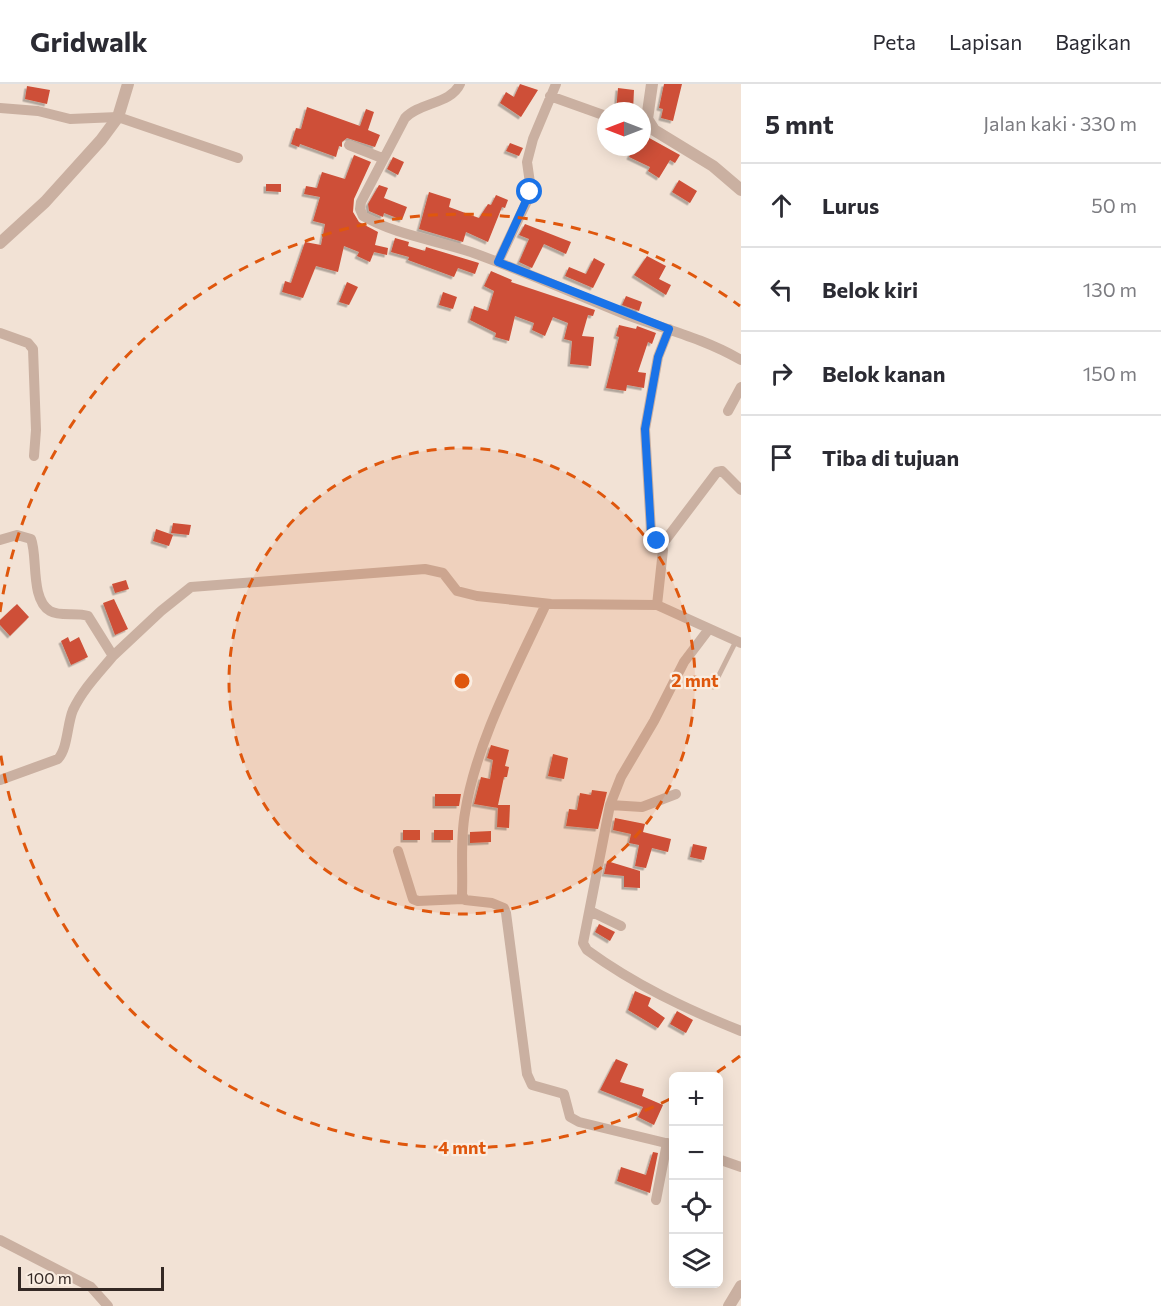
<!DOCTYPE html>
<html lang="id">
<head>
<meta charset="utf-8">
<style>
  body { margin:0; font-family:Commissioner,sans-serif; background:#f7f7f7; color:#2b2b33 }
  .controls { position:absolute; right:18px; bottom:18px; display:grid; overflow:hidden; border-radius:9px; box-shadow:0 3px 15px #0003 }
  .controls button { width:54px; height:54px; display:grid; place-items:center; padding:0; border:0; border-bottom:2px solid #e1e1e2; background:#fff; color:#2b2b33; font:30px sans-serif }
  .compass { position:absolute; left:597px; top:18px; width:54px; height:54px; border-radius:50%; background:#fff; box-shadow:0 3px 15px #0003; rotate:270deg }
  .scale { position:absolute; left:18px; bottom:15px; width:146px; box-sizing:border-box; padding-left:6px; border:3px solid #342824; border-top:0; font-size:16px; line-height:21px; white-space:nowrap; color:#342824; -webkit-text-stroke:4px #faede1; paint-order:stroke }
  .stop { position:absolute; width:18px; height:18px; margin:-14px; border:4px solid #1a73e8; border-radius:50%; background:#fff }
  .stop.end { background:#1a73e8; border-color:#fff; box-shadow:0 2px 6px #0008 }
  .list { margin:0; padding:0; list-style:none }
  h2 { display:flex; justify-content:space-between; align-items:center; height:78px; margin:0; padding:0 24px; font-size:26px }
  h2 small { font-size:20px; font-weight:400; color:#7c7c81 }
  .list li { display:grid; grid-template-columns:39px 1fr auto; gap:18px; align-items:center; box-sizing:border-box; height:84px; padding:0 24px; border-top:2px solid #e1e1e2 }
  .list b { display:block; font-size:22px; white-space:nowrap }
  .list em { font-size:20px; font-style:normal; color:#7c7c81 }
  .icon { flex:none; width:33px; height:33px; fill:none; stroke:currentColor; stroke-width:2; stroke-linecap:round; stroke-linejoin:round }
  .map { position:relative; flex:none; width:741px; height:1222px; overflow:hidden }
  header { display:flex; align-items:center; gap:36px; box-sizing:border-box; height:84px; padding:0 30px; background:#fff; border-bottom:2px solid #e1e1e2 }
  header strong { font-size:28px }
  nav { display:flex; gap:33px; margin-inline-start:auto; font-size:21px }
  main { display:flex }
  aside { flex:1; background:#fff }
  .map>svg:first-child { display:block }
</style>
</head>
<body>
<header>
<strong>Gridwalk</strong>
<nav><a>Peta</a><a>Lapisan</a><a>Bagikan</a></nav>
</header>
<main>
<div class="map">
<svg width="741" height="1222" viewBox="0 0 741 1222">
  <defs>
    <filter id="shadow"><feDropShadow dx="-2.5" dy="2.5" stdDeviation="0" flood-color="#0004"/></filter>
  </defs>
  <rect width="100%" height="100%" fill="#f2e2d5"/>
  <path fill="#ce5037" filter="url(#shadow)" d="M520 0 538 6 521 33 500 19 506 8 514 13Z
    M664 0H682L673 37 661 34 663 25 659 24Z
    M27 2 50 6 47 20 25 15Z
    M618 4 634 6 633 27H616Z
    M307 23 360 42 366 25 374 28 368 46 380 51 375 63 347 54 342 58V63L339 62 336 73 300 60 299 63 291 60 296 44 301 45Z
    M642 50 680 71 675 79 670 76 659 94 648 87 650 83 629 73 633 63H642Z
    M510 59 523 64 519 72 506 67Z
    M354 71 371 78 354 115 353 128 359 138 378 148 375 161 388 164 387 171 374 168 370 178 357 172 359 168 344 162 338 188 316 182 303 214 282 208 285 197 291 199 305 158 321 161 325 140 313 137 320 113 304 110 306 102 317 104 322 88 345 95Z
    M393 73 404 78 398 91 387 85Z
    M679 96 697 107 690 119 672 108Z
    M266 100H281V108L266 107Z
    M379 101 388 104 384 114 407 123 402 136 384 129 383 133 369 127 368 120Z
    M429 108 451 115 449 123 479 134 488 120 491 121 496 111 508 116 505 124 502 123 488 158 466 148 463 158 419 145Z
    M525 140 571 158 566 170 544 160 532 184 519 178 529 155 519 151Z
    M395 154 409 158 408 162 425 167 426 163 479 179 475 190 458 184 454 193 408 176 409 173 391 168Z
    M647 172 666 182 659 195 671 201 666 211 634 191Z
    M594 174 605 180 593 204 565 192 569 183 586 190Z
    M491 187 512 196 511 198 595 226 593 232 588 231 582 252 594 253 591 282 570 280 572 257 564 255 568 239 553 233 545 252 532 246 534 239 515 232 509 257 495 253 496 249 470 236 474 222 488 227 494 207 484 202Z
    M347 198 358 203 349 221 339 218Z
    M443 208 457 213 453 225 439 221Z
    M626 212 642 218 639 227 622 221Z
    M619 241 636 245 637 242 656 249 652 260 648 258 638 288 646 289 644 304 627 301 626 307 606 304 619 253 616 252Z
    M173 439 191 441 189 451 171 449Z
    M156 445 173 451 169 462 153 457Z
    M126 496 129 505 115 509 112 500Z
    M114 515 128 545 115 551 103 519Z
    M17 520 29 533 10 552 0 541V536Z
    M68 553 70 558 79 553 88 573 71 581 61 557Z
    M491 661 509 666 505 682 509 683 507 693H504L498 721H510L509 744 497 743 498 722V724L474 720 481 693 490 695 493 676 487 674Z
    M553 670 568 674 564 695 548 692Z
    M592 706 607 708 598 745 566 742 569 725 577 726 580 709 591 711Z
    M435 710H461L459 722H435Z
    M615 734 645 740 643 748 671 755 668 768 652 764 646 784 635 782 639 761 629 759 631 750 613 746Z
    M403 746H420V756H403Z
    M434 746H453V756H434Z
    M491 747V758L470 759V748Z
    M693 760 707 763 704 776 690 773Z
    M607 777 640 787V804L624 803V792L604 790Z
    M599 840 615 848 610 857 595 848Z
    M635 907 651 914 648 922 665 934 658 944 628 926Z
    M677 927 693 936 686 949 670 940Z
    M616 975 628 980 620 998 644 1005 642 1012 663 1021 654 1041 638 1033 643 1023 600 1006Z
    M653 1068 658 1069 650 1109 617 1097 621 1083 646 1091Z"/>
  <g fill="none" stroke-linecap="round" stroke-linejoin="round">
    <path stroke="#cab0a1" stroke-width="5" d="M713 603 736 557"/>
    <path stroke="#cab0a1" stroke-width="10" d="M460 0C451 20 420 18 405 34L361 118 360 125 363 132C396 151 435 156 471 168 524 187 575 210 627 231 665 245 705 255 741 276
      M550 12 606 32
      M0 24 38 27 70 35 118 33 238 74
      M349 61 382 74
      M498 178 527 117 530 99 527 78 533 55 556 0
      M0 249 28 259 33 265 36 346 34 372
      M728 327 741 303
      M0 456 17 451 31 455C38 472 30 515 50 527 60 533 77 528 88 532L113 572 161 527 191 503 425 485 443 489 457 507 477 512 551 520 657 521 741 559
      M661 462 717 388 722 387 741 406
      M546 520C516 585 476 658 465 729 460 756 463 784 462 811L465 816 492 819 504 824 506 829 527 990 532 1001 564 1010 570 1033 579 1038 674 1061
      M657 521 663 466 651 447 645 345 658 273 669 245
      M709 545 684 578 654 637 621 693 610 721 583 859 587 866C635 901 686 925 741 947
      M0 696 58 675C68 664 67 640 73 626 83 605 99 589 113 572
      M610 721 642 723 676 710
      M398 767 413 815 418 817 463 815
      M590 827 621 842
      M718 1075 741 1083
      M656 1116 667 1059
      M0 1156 91 1203 108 1222"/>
    <path stroke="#cab0a1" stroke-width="12" d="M652 0 647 35 654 46 713 82 741 106
      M0 159 45 118 101 56 118 33 128 0
      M729 1222 741 1202"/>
  </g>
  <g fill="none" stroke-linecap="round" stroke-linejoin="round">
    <path stroke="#1a73e8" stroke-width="8" d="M530 108 498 178 669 245 658 273 645 345 651 447 657 457"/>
  </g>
  <circle cx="462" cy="597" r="233" fill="#df570d" fill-opacity=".12"/>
  <g fill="none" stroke="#df570d" stroke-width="3" stroke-dasharray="10 8">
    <circle cx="462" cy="597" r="233"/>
    <path d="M740 972A467 467 0 0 1 713 991M670 1015A467 467 0 0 1 0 666M0 528A467 467 0 0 1 740 222"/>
  </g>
  <circle cx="462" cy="597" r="9" fill="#df570d" stroke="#faede1" stroke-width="3"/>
  <g font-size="18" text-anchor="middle" font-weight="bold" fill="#df570d" stroke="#faede1" stroke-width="4.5" stroke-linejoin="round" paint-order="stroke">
    <text x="695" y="603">2 mnt</text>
    <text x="462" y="1070">4 mnt</text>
  </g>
</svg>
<div class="controls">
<button>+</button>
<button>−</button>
<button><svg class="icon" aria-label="locate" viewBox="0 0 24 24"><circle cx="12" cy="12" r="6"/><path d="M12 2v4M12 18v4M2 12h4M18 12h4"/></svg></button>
<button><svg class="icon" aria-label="layers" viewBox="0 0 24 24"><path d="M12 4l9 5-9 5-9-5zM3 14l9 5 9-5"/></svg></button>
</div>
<svg class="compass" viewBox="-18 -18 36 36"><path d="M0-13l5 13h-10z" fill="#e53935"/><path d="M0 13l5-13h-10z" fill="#7c7c81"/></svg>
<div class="scale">100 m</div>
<div class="stop" style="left:530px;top:108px"></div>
<div class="stop end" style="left:657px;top:457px"></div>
</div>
<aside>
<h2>5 mnt<small>Jalan kaki · 330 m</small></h2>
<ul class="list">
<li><svg class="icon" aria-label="ahead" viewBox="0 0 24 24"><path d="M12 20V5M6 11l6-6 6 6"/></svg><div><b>Lurus</b></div><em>50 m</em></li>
<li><svg class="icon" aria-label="left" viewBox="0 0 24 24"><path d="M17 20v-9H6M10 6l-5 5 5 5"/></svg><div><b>Belok kiri</b></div><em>130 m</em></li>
<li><svg class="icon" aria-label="right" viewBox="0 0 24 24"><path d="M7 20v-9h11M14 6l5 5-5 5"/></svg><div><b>Belok kanan</b></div><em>150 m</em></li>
<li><svg class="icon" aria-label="arrive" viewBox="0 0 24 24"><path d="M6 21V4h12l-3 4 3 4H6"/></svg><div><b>Tiba di tujuan</b></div></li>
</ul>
</aside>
</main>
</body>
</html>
